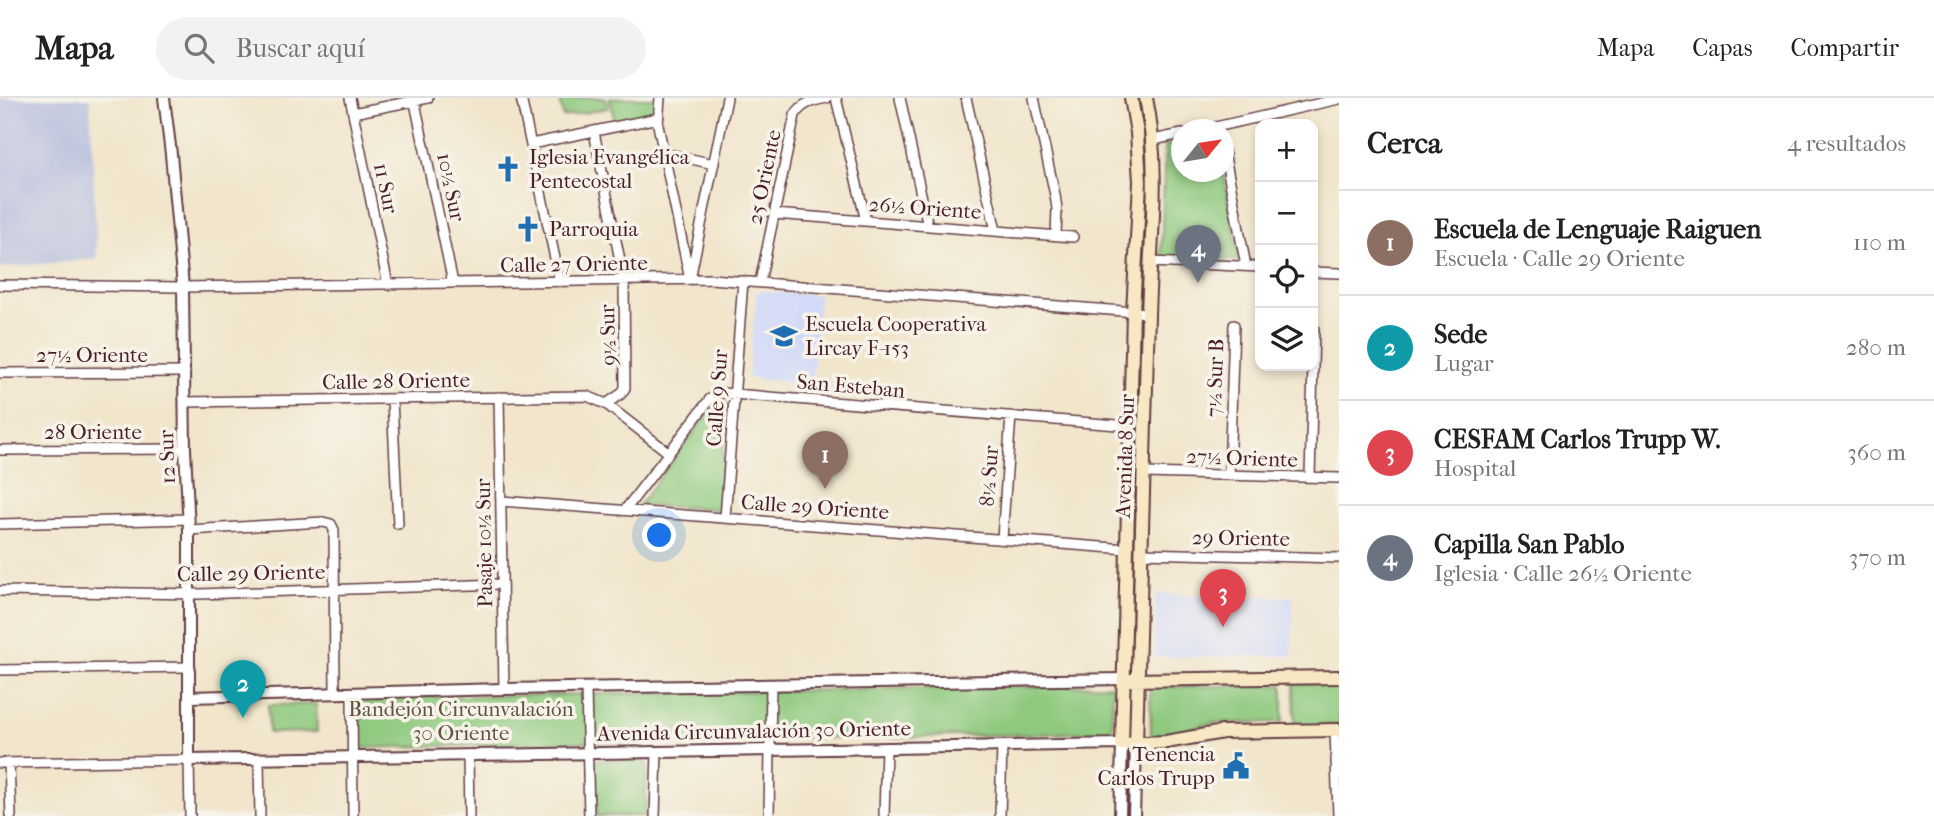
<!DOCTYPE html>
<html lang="es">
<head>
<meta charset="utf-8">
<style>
  body { margin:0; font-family:"IM FELL French Canon",serif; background:#f2f2f2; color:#222 }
  .controls { position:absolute; right:21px; top:21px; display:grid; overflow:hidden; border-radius:14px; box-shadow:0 4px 10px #0003 }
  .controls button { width:63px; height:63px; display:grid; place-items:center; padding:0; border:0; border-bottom:2px solid #e0e0e0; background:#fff; color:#222; font:35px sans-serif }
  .compass { position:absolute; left:1171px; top:21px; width:63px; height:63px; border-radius:50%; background:#fff; box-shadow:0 4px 10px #0003; rotate:60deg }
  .you { position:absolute; left:660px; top:438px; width:24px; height:24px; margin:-18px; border:5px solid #fff; border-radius:50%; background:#1a73e8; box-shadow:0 0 0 10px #1a73e833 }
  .badge { display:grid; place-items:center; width:46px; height:46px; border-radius:50%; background:#ea580c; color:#fff; font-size:23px; font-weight:700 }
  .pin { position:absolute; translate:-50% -58px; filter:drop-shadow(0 2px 4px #0008) }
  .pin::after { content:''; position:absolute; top:37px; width:24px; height:21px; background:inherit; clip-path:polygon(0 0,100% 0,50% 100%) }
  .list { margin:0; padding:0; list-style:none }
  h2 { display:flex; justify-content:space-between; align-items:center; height:91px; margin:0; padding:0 28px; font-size:30px }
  h2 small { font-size:23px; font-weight:400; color:#767676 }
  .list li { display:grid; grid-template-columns:46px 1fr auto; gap:21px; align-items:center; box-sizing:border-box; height:105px; padding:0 28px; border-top:2px solid #e0e0e0 }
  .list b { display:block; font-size:26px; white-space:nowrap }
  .list p { margin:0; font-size:23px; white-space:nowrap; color:#767676 }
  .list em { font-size:23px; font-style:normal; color:#767676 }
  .icon { flex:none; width:38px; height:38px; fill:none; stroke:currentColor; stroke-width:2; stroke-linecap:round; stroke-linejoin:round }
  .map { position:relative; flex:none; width:1339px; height:718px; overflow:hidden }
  header { display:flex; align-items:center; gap:42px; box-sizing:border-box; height:98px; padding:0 35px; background:#fff; border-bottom:2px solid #e0e0e0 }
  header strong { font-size:33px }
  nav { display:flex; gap:38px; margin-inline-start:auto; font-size:24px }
  .search { width:490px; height:63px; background:#f2f2f2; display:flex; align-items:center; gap:18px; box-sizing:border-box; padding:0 24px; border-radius:38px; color:#767676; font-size:26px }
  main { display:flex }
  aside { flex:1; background:#fff }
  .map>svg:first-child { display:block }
</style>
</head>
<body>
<header>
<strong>Mapa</strong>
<div class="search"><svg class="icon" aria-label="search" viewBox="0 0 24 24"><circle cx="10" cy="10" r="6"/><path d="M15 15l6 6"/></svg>Buscar aquí</div>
<nav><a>Mapa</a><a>Capas</a><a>Compartir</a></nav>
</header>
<main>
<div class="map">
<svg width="1339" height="718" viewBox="0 0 1339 718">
  <rect width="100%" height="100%" fill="#f7f3e8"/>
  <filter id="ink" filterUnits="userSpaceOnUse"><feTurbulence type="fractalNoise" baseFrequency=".0143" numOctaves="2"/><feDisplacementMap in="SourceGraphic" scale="14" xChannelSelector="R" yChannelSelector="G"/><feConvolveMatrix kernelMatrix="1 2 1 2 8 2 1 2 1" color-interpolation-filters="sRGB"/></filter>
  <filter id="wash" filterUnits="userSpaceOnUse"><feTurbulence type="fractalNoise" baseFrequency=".00686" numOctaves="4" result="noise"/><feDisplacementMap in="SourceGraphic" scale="28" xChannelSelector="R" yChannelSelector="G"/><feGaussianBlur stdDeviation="1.57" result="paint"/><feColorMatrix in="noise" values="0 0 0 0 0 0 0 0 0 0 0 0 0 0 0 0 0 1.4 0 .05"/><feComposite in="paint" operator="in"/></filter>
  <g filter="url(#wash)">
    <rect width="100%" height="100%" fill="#f1e5cb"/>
    <path fill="#d2d9f9" d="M757 193 819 197 812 287 748 280Z
      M1156 496 1293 499 1292 558 1154 559Z"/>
    <path fill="#bcc3de" d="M0 0H90L97 161 0 170Z"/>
    <path fill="#8ec97e" stroke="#6c7454" stroke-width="2" d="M559 0H606L608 10 563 19Z
      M610 0H655V15L614 23Z
      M1181 44 1182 74H1223L1240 162 1161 159 1165 47Z
      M717 304 727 306 719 411 639 407Z
      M1339 585V627L1295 628 1294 586Z
      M1113 587 1112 634 878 640H740L359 650 360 600Z
      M1283 587V624L1211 625 1151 640 1150 589Z
      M316 606 317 634 269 635 268 607Z
      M596 662H647L645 718H597Z"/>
  </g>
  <g filter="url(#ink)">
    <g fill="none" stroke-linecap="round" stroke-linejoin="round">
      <g stroke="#633d43" stroke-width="12">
        <path id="minor" d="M350 0 388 187
          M414 0 453 185
          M521 0 560 184
          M660 0 658 27 689 177
          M836 0 866 123
          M900 0 928 128
          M966 0 996 133
          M1034 0 1055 97 1057 111 1056 137
          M353 15 428 0
          M1202 32 1339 1
          M594 34 624 182 625 290 621 296 606 306
          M1153 42 1182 36
          M531 46 658 20
          M1224 53 1246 168
          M664 55 714 66
          M774 116 1073 139
          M1151 164 1260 169
          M1313 174 1339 175
          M690 181 727 0
          M760 184 795 17C803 4 813 3 827 0
          M0 187 183 189 711 181 1148 215
          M0 275 185 274
          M499 299 504 591
          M392 301 398 426
          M185 304 587 298 606 306 669 355
          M0 352 185 351
          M1144 375 1339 380
          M1229 377 1234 227
          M1310 379 1314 231
          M501 403 1127 451
          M625 412 710 301 721 295 1130 328
          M725 420 743 183
          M0 426 189 421
          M189 432 323 424 331 426 334 432 335 595
          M1002 441 1011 318
          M1141 455 1339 460
          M0 493 199 496 502 486
          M0 572 190 569
          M586 590 589 718
          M352 595 353 718
          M1335 632 1338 718
          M468 657 469 718
          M259 661 260 718
          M0 665 189 662 190 718
          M9 665 11 718
          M655 718 657 654
          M769 718 771 587
          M884 718 886 650
          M1000 718 1002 648"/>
      </g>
      <g stroke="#633d43" stroke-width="14">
        <path id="tertiary" d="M164 0 171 56 183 189 185 351 189 432V662L1122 646 1120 718
          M190 599 504 591 1123 581
          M1134 718 1136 646"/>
      </g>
      <g stroke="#633d43" stroke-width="16">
        <path id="secondary" d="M1131 0 1137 35 1140 84 1133 214 1122 646 1166 644 1223 634 1339 632
          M1130 582 1339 579
          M1136 646C1141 503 1143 360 1148 217 1150 144 1161 72 1146 0"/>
      </g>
      <use href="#minor" stroke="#fff" stroke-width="9"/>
      <use href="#tertiary" stroke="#fff" stroke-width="10"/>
      <use href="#secondary" stroke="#f7e8c3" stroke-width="12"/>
    </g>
  </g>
  <defs>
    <g id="church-bare" transform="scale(2.1)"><path d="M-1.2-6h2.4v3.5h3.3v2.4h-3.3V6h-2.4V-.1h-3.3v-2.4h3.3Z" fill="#1f6fb2" stroke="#f7f3e8" stroke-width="2.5" paint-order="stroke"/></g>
    <g id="school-bare" transform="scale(2.1)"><path d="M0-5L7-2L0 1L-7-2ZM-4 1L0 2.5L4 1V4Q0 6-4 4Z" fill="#1f6fb2" stroke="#f7f3e8" stroke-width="2.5" paint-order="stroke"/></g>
    <g id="civic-bare" transform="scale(2.1)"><path d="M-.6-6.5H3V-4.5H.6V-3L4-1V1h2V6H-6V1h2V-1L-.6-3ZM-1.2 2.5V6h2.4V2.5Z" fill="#1f6fb2" stroke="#f7f3e8" stroke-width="2.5" paint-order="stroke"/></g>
  </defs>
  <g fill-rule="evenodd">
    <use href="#church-bare" x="508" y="71"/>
    <use href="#church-bare" x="528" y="131"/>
    <use href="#school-bare" x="784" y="238"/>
    <use href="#civic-bare" x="1236" y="668"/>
  </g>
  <g text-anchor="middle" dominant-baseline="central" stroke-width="7" stroke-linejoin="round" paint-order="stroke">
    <g font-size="21" fill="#4a1f2b" stroke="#f7f3e8" text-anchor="start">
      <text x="529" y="59">Iglesia Evangélica<tspan x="529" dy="24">Pentecostal</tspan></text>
      <text x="549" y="131">Parroquia</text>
      <text x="805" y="226">Escuela Cooperativa<tspan x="805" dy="24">Lircay F-153</tspan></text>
      <text x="1215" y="656" text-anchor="end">Tenencia<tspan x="1215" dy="24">Carlos Trupp</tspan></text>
    </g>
    <g font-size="21" fill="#4a1f2b" stroke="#f7f3e8">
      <text transform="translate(764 79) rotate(-78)">25 Oriente</text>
      <text transform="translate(451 89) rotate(78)">10½ Sur</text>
      <text transform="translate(386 90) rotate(78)">11 Sur</text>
      <text transform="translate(925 110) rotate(4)">26½ Oriente</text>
      <text transform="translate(574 166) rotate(-1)">Calle 27 Oriente</text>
      <text transform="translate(608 237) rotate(-92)">9½ Sur</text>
      <text x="92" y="257">27½ Oriente</text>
      <text transform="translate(1215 280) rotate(-88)">7½ Sur B</text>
      <text transform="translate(396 283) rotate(-1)">Calle 28 Oriente</text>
      <text transform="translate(851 288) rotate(5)">San Esteban</text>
      <text transform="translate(717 300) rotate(-86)">Calle 9 Sur</text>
      <text x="93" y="334">28 Oriente</text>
      <text transform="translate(1125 358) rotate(-88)">Avenida 8 Sur</text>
      <text transform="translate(167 359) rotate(-92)">12 Sur</text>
      <text transform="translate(1242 360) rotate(2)">27½ Oriente</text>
      <text transform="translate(989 378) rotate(-86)">8½ Sur</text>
      <text transform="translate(815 409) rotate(4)">Calle 29 Oriente</text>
      <text transform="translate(1241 440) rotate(1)">29 Oriente</text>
      <text transform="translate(484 445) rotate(-91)">Pasaje 10½ Sur</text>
      <text transform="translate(251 475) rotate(-1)">Calle 29 Oriente</text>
      <text transform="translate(754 633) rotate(-1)">Avenida Circunvalación 30 Oriente</text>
    </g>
    <g font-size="21" fill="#5e5244" stroke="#f7f3e8">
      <text x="461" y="611">Bandejón Circunvalación<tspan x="461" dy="24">30 Oriente</tspan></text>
    </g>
  </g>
</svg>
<div class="controls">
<button>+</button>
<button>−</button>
<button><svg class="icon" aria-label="locate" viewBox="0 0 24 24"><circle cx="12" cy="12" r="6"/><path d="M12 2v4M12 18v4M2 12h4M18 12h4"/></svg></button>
<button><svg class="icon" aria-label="layers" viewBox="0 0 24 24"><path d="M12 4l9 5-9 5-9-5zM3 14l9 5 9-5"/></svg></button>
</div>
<svg class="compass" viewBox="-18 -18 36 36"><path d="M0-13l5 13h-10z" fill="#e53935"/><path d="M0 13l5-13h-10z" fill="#767676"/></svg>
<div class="you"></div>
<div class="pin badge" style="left:825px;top:391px;background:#8d6e63">1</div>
<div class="pin badge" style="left:243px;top:620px;background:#0f9aa8">2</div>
<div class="pin badge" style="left:1223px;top:529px;background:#e0444e">3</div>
<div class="pin badge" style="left:1198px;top:185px;background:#6b7280">4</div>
</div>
<aside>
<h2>Cerca<small>4 resultados</small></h2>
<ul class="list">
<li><span class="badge" style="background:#8d6e63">1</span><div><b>Escuela de Lenguaje Raiguen</b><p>Escuela · Calle 29 Oriente</p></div><em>110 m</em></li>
<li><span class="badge" style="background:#0f9aa8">2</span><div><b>Sede</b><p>Lugar</p></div><em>280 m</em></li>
<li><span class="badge" style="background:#e0444e">3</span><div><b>CESFAM Carlos Trupp W.</b><p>Hospital</p></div><em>360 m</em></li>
<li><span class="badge" style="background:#6b7280">4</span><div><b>Capilla San Pablo</b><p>Iglesia · Calle 26½ Oriente</p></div><em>370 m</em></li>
</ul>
</aside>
</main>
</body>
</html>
